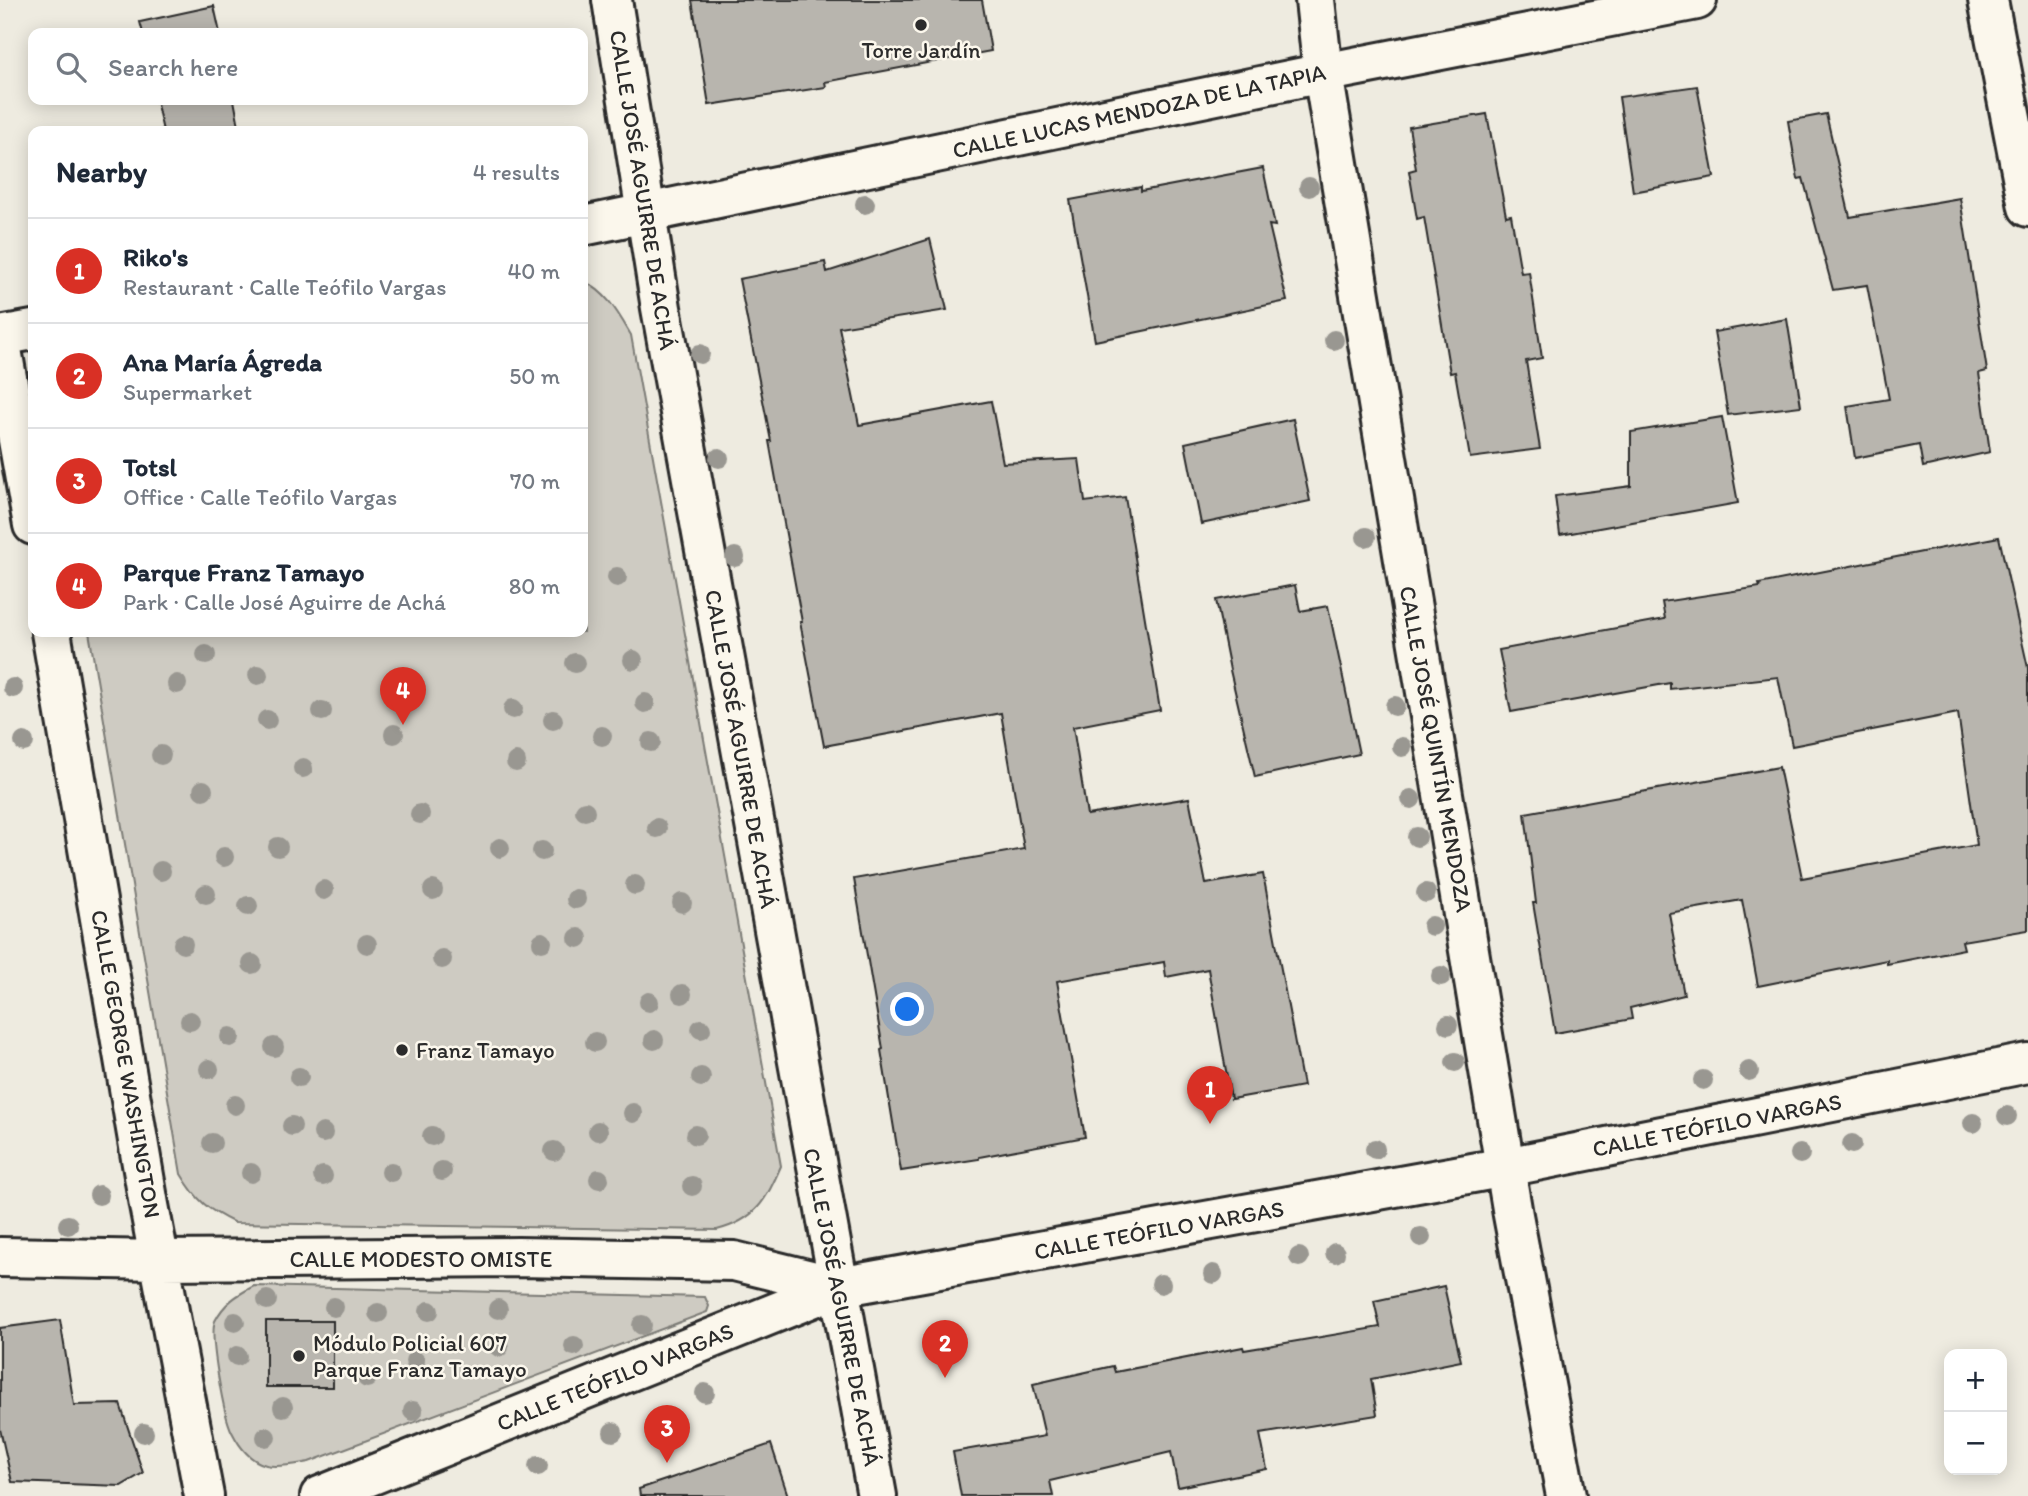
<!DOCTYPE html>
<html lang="en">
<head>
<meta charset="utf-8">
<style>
  body { margin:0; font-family:Itim,sans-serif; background:#f2f2f3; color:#1f2937 }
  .controls { position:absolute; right:21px; bottom:21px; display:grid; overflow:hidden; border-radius:14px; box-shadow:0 4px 18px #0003 }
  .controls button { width:63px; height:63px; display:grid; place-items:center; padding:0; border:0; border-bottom:2px solid #e0e1e3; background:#fff; color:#1f2937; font:35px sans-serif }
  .you { position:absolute; left:908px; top:1010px; width:24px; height:24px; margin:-18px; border:5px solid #fff; border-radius:50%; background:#1a73e8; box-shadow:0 0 0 10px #1a73e833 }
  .badge { display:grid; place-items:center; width:46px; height:46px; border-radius:50%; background:#d93025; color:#fff; font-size:23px; font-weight:700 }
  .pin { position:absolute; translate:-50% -58px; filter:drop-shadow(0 2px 4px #0008) }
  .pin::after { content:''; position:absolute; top:37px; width:24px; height:21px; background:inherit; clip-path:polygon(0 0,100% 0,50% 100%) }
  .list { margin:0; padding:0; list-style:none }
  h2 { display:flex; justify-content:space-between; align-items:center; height:91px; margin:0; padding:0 28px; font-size:30px }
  h2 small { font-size:23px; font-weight:400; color:#747a83 }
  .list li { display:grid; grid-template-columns:46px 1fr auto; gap:21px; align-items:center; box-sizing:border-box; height:105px; padding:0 28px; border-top:2px solid #e0e1e3 }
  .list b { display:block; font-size:26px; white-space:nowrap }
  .list p { margin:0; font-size:23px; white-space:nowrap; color:#747a83 }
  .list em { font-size:23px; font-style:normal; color:#747a83 }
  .icon { flex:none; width:38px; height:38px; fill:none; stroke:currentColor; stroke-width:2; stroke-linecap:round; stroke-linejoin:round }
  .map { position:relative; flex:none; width:2028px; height:1496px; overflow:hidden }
  .search { position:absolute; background:#fff; box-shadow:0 4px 18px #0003; left:28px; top:28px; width:560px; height:77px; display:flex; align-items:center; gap:18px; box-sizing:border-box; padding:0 24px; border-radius:14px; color:#747a83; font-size:26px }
  .panel { position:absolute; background:#fff; box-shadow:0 4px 18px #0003; left:28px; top:126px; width:560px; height:511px; border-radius:14px }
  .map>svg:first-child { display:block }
</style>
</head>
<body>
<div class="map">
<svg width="2028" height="1496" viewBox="0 0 2028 1496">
  <rect width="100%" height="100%" fill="#eeebe0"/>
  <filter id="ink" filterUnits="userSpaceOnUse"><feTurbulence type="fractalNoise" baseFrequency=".0143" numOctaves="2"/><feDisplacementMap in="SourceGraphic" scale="14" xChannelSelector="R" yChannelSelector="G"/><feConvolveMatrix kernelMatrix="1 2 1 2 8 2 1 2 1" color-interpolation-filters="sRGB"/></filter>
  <g filter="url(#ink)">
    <path fill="#cecbc2" stroke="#7c7b76" stroke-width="2" d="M583 281C607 292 618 313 631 335L781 1166C766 1200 756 1220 717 1230L235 1223C208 1210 197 1201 181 1174L89 632H583Z
      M254 1286 705 1297 709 1306 707 1312 309 1462C296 1464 279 1468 266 1465 250 1461 239 1446 232 1432 224 1417 209 1336 215 1321 224 1303 237 1295 254 1286Z"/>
    <path fill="#b8b5ae" stroke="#2b2b2b" stroke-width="2" d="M692 0H982L991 51 825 82 826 87 709 105Z
      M214 6 220 33H143L140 22Z
      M1697 86 1714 177 1633 192 1619 97Z
      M156 100H234L240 131H163Z
      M1487 114 1506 216 1511 215 1521 273 1529 272 1542 358 1526 361 1540 449 1470 458 1455 372 1450 373 1424 217 1417 219 1409 171 1416 169 1409 127Z
      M1826 114 1850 217 1960 198 1987 371 1979 373 1990 452 1923 467 1919 445 1855 458 1847 406 1889 399 1867 285 1833 290 1803 178 1798 179 1788 121Z
      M1263 168 1275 226 1269 225 1287 301 1095 341 1070 200 1141 187V191Z
      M930 239 947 310 839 327 859 425 991 401 1003 463 1079 459 1085 502 1125 497 1160 710 1073 727 1087 815 1189 798 1206 884 1263 874 1303 1086 1231 1099 1208 969 1166 977 1164 962 1057 981 1085 1137 979 1157V1159L901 1171 881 1050 883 1049 854 879 1024 849 1001 713 824 746 800 622H802L769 441H771L739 279 825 262 827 272Z
      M1787 319 1801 406 1728 415 1714 332Z
      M1722 417 1738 503 1560 535 1555 496 1631 486V432Z
      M1293 419 1310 501 1201 524 1185 443Z
      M1999 537 2028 668V930L1962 941 1964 949 1887 964V960L1758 986 1742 900 1669 913 1684 995 1630 1008 1632 1019 1555 1033 1533 903H1536L1525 813 1779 767 1802 878 1977 845 1958 713 1792 746 1778 677 1670 689V683L1511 712 1499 650 1665 619 1662 602 1760 587 1759 584Z
      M1295 585 1300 611 1328 606 1359 754 1255 777 1230 670 1216 600Z
      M1444 1286 1461 1361 1371 1379 1377 1415 1260 1434 1267 1469 1178 1487 1171 1452 1050 1481 1053 1496H961L953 1452 1045 1436 1033 1384 1113 1366 1115 1372 1243 1347 1244 1350 1380 1327 1374 1301Z
      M60 1320 74 1405 120 1404 143 1473 121 1486 12 1482 0 1429V1328Z
      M266 1321H333V1387H266Z
      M771 1444 788 1496H640L639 1489Z"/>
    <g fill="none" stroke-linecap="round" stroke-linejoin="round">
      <g stroke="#2b2b2b" stroke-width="44">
        <path id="street" d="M612 0 661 308 877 1496
          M1315 0 1323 73 1513 1215 1566 1496
          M1988 0 2028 207
          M583 226 1323 73 1697 0
          M0 336 33 330
          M0 338 33 525
          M51 632 149 1205 204 1496
          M0 1257 160 1260 518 1257 734 1261 839 1287
          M320 1496 839 1287 1506 1167 2028 1063"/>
      </g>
      <use href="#street" stroke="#fbf7ec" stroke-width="38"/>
    </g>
    <g fill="#999791">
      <circle cx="1309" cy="187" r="10"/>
      <circle cx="865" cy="204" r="10"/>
      <circle cx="1334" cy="340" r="10"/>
      <circle cx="700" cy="354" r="10"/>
      <circle cx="719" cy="458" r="10"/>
      <circle cx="1366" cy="537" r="10"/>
      <circle cx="735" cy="557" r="10"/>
      <circle cx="617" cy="577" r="10"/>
      <circle cx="206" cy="655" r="10"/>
      <circle cx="633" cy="660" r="10"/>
      <circle cx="575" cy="663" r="10"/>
      <circle cx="258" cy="675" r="10"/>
      <circle cx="177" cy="684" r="10"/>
      <circle cx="13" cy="688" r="10"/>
      <circle cx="645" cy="703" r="10"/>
      <circle cx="1395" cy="706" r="10"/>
      <circle cx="513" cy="709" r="10"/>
      <circle cx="322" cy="711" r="10"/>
      <circle cx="267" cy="720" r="10"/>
      <circle cx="553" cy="720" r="10"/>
      <circle cx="394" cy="734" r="10"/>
      <circle cx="602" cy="736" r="10"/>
      <circle cx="24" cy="742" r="10"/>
      <circle cx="651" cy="742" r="10"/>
      <circle cx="1402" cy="747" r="10"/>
      <circle cx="161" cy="755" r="10"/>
      <circle cx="516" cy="762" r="10"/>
      <circle cx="303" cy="768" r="10"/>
      <circle cx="203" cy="790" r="10"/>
      <circle cx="1411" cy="799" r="10"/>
      <circle cx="585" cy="811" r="10"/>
      <circle cx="420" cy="814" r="10"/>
      <circle cx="657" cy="828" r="10"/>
      <circle cx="1417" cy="837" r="10"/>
      <circle cx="278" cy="847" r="10"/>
      <circle cx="500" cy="848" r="10"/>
      <circle cx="542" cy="851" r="10"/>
      <circle cx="224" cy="857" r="10"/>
      <circle cx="161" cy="871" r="10"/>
      <circle cx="635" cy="885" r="10"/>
      <circle cx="324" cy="890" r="10"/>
      <circle cx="433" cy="890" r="10"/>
      <circle cx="1426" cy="893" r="10"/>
      <circle cx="206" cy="894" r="10"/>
      <circle cx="576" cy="899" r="10"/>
      <circle cx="682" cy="903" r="10"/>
      <circle cx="248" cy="906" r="10"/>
      <circle cx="1432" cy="926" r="10"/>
      <circle cx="578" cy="938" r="10"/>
      <circle cx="542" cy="942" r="10"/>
      <circle cx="183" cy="944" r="10"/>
      <circle cx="367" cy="944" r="10"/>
      <circle cx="442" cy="959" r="10"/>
      <circle cx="252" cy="964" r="10"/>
      <circle cx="1441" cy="976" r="10"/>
      <circle cx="682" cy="994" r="10"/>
      <circle cx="649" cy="1002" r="10"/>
      <circle cx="190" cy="1021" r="10"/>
      <circle cx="1448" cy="1025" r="10"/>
      <circle cx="701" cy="1029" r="10"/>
      <circle cx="230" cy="1037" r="10"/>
      <circle cx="654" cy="1040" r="10"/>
      <circle cx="595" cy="1042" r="10"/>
      <circle cx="274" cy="1047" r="10"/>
      <circle cx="1455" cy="1062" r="10"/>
      <circle cx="209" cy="1069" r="10"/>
      <circle cx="1749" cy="1071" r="10"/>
      <circle cx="299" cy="1077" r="10"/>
      <circle cx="701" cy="1077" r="10"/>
      <circle cx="1703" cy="1080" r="10"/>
      <circle cx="235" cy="1105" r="10"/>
      <circle cx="633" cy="1113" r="10"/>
      <circle cx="2007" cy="1116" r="10"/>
      <circle cx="1973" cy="1123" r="10"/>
      <circle cx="292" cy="1126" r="10"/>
      <circle cx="598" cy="1131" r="10"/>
      <circle cx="323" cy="1133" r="10"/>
      <circle cx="696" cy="1135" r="10"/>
      <circle cx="432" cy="1136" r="10"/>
      <circle cx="212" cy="1143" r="10"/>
      <circle cx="1852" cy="1144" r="10"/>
      <circle cx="1375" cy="1149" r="10"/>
      <circle cx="554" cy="1151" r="10"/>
      <circle cx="1800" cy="1154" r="10"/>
      <circle cx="442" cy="1171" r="10"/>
      <circle cx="391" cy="1172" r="10"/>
      <circle cx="251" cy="1173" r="10"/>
      <circle cx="323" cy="1176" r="10"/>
      <circle cx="599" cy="1179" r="10"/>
      <circle cx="692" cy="1186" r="10"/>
      <circle cx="99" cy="1195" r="10"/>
      <circle cx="68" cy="1225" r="10"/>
      <circle cx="1421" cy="1237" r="10"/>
      <circle cx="1335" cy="1253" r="10"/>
      <circle cx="1299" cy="1257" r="10"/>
      <circle cx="1213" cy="1274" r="10"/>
      <circle cx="1161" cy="1284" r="10"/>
      <circle cx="267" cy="1300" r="10"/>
      <circle cx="334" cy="1307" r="10"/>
      <circle cx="498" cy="1309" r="10"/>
      <circle cx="429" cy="1311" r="10"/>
      <circle cx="378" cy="1313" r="10"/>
      <circle cx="235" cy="1322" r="10"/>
      <circle cx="642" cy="1325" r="10"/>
      <circle cx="574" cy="1346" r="10"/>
      <circle cx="499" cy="1347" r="10"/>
      <circle cx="237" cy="1356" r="10"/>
      <circle cx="415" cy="1361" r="10"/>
      <circle cx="367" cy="1378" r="10"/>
      <circle cx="705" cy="1393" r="10"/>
      <circle cx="283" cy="1407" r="10"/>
      <circle cx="413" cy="1411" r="10"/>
      <circle cx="613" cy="1432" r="10"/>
      <circle cx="144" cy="1433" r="10"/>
      <circle cx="266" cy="1437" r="10"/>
      <circle cx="538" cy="1466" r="10"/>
    </g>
  </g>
  <g fill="#2b2b2b" stroke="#fbf7ec" stroke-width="2.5">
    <circle cx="921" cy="25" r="7"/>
    <circle cx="402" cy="1050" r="7"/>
    <circle cx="299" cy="1356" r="7"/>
  </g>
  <g text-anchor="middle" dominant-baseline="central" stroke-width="5" stroke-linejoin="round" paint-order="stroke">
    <g font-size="23" fill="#2b2b2b" stroke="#fbf7ec" text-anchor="start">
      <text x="921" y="50" text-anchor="middle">Torre Jardín</text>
      <text x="416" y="1050">Franz Tamayo</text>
      <text x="313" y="1343">Módulo Policial 607<tspan x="313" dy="26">Parque Franz Tamayo</tspan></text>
    </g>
    <g font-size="23" fill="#2b2b2b" stroke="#fbf7ec">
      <text transform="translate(1139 111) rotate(-12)">CALLE LUCAS MENDOZA DE LA TAPIA</text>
      <text transform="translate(643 190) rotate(81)">CALLE JOSÉ AGUIRRE DE ACHÁ</text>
      <text transform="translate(741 749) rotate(80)">CALLE JOSÉ AGUIRRE DE ACHÁ</text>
      <text transform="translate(1436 749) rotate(80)">CALLE JOSÉ QUINTÍN MENDOZA</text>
      <text transform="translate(126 1064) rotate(80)">CALLE GEORGE WASHINGTON</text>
      <text transform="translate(1717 1125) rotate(-11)">CALLE TEÓFILO VARGAS</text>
      <text transform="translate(1159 1230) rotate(-10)">CALLE TEÓFILO VARGAS</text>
      <text x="421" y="1259">CALLE MODESTO OMISTE</text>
      <text transform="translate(842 1307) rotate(79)">CALLE JOSÉ AGUIRRE DE ACHÁ</text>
      <text transform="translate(615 1377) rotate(-22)">CALLE TEÓFILO VARGAS</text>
    </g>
  </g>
</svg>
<div class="controls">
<button>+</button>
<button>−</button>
</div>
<div class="you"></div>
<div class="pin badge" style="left:1210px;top:1124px">1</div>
<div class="pin badge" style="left:945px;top:1378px">2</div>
<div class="pin badge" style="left:667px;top:1463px">3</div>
<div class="pin badge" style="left:403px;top:725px">4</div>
<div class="search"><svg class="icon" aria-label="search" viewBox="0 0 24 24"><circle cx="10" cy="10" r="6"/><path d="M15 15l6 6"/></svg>Search here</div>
<section class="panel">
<h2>Nearby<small>4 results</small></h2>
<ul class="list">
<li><span class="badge">1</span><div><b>Riko's</b><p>Restaurant · Calle Teófilo Vargas</p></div><em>40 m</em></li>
<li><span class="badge">2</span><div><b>Ana María Ágreda</b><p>Supermarket</p></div><em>50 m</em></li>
<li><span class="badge">3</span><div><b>Totsl</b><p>Office · Calle Teófilo Vargas</p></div><em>70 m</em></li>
<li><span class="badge">4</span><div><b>Parque Franz Tamayo</b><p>Park · Calle José Aguirre de Achá</p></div><em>80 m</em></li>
</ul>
</section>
</div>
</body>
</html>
